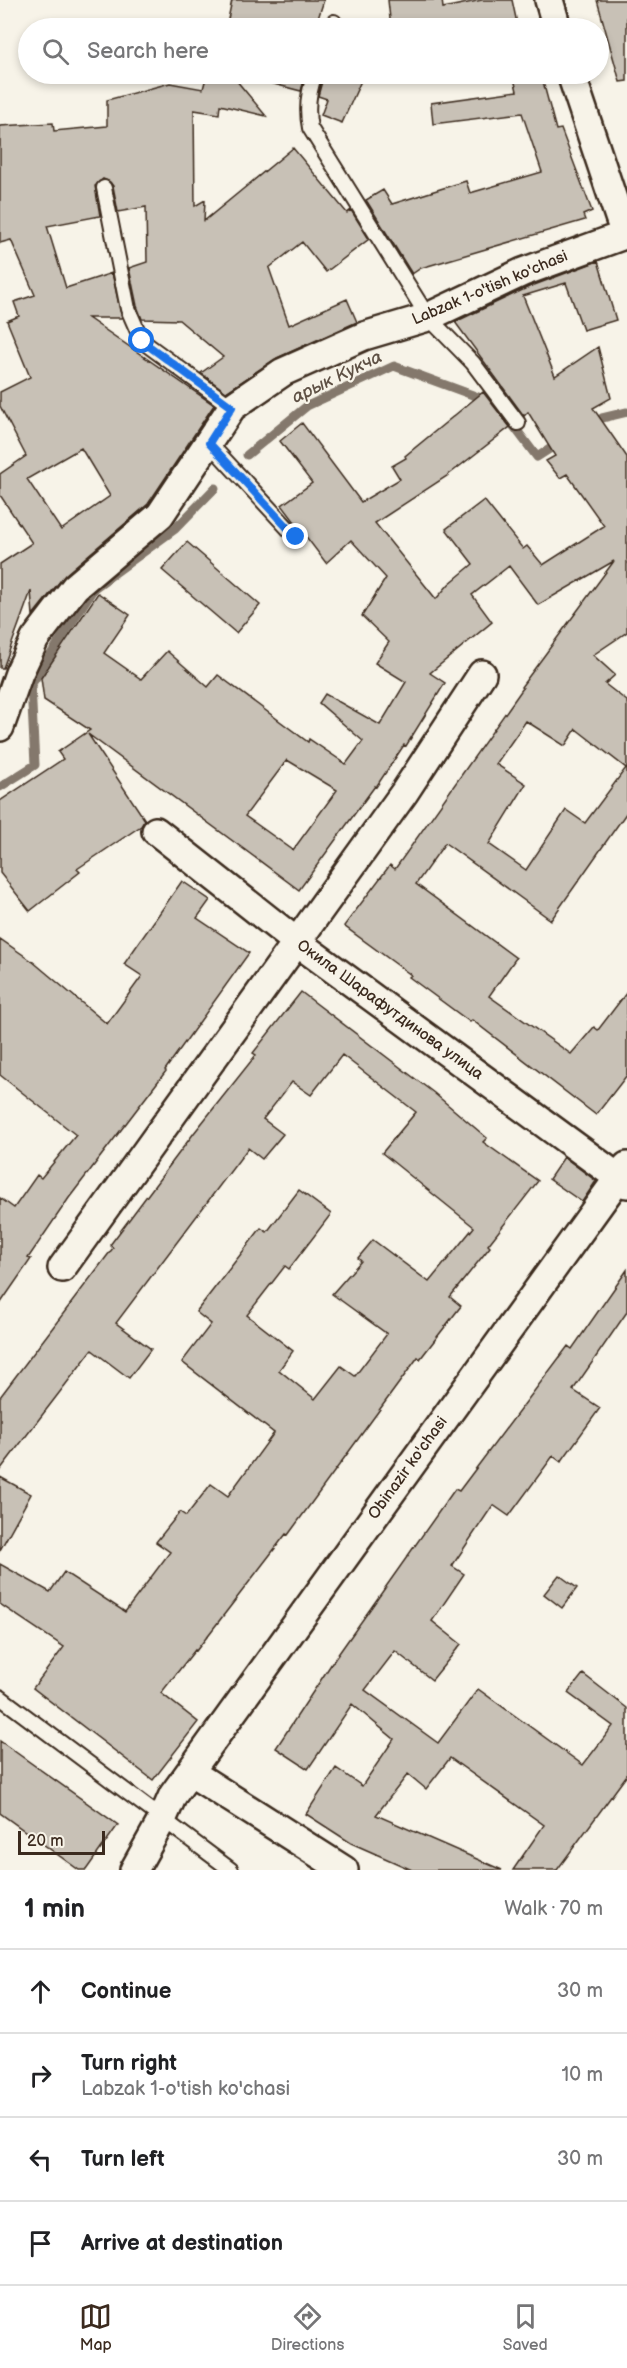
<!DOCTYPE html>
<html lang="en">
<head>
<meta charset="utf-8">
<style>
  body { margin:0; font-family:"Balsamiq Sans",sans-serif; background:#f6f6f6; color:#202124 }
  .scale { position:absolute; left:18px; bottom:15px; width:87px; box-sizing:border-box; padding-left:6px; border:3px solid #3b2a1e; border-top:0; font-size:16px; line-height:21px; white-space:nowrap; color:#3b2a1e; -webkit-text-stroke:4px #f7f3e8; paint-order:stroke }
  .stop { position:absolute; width:18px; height:18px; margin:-14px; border:4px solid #1a73e8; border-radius:50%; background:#fff }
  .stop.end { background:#1a73e8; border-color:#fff; box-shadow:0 2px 6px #0008 }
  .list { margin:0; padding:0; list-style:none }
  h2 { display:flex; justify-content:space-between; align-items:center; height:78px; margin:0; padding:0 24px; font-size:26px }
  h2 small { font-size:20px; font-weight:400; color:#757577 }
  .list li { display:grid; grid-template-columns:39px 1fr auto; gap:18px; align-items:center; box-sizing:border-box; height:84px; padding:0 24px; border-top:2px solid #e0e0e0 }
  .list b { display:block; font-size:22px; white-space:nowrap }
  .list p { margin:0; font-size:20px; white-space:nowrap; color:#757577 }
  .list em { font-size:20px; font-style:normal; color:#757577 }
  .icon { flex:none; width:33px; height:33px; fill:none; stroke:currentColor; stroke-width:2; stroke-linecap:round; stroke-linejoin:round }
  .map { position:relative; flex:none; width:627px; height:1870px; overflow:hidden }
  .search { position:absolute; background:#fff; box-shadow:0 3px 9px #0003; left:18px; right:18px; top:18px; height:66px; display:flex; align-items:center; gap:15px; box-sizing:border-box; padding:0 21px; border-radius:33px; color:#757577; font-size:22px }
  .sheet { height:414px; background:#fff }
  nav { display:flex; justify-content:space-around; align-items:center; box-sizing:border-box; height:84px; border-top:2px solid #e0e0e0; background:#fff; font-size:16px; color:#757577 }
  nav a { display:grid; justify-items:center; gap:3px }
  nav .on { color:#3b2a1e }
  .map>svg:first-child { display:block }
</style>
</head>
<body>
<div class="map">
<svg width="627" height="1870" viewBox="0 0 627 1870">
  <rect width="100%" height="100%" fill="#f7f3e8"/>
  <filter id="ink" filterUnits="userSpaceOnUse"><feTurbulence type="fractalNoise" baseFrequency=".0167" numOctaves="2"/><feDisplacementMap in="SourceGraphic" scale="12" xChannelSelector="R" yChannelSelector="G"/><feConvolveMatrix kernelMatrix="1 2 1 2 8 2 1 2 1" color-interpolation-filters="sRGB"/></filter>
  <g filter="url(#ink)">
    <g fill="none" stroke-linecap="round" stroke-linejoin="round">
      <path stroke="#84786c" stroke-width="9" d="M592 424 602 418 627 412
        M247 455 307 406 394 366 497 404 537 457 559 443
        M0 787 35 765 31 685 94 588 175 529 215 488"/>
    </g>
    <path fill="#c8c1b6" stroke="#3b2a1e" stroke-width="1.5" fill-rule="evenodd" d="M232 0H324L315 28H248L227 24Z
      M388 0H442L443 8 482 0H512L518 28H391Z
      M597 0H627V81L620 82Z
      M207 74 236 80 266 116 220 105 219 114 194 110 195 206 205 200 204 221 293 148 347 213 351 210 369 239 326 272 302 242 269 268 289 325 347 299 357 322 277 358 226 392 201 373 223 357 179 320 142 319 137 306 129 268 147 262 146 207 118 212 113 186 110 182 103 179 95 186 100 216 47 226 66 288 112 273 122 318H88L214 405 148 504 65 575 33 615 31 591 3 668H0V564L32 543 0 495V474L26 456 0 406V392L30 377 7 321 19 316 14 302 35 295 11 240 0 243V126L53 123 54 131 107 126V100L170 83 203 89ZM81 448 110 496 61 530 27 479Z
      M263 74H306L301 91 262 81Z
      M324 74H364L342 123 321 115 327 99 318 96Z
      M513 74H541L556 130 561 129 592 211 583 215 585 220 421 268 412 274 366 200 383 190 392 204 466 181 470 193 542 172 522 113 433 124 431 103 517 91Z
      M598 261 616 320 583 330 566 283 523 296 555 376 598 347 611 398 593 408 627 457V632L593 655 615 675 605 684 627 701V812L551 920 445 843 416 884 516 958 489 996 571 1054 594 1027 598 1030 627 992V1075L596 1115 472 1020 470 1022 409 977 411 975 344 926 390 865 395 869 523 688 521 687 614 561 538 605 509 566 472 595 492 622 430 673 445 683 406 746 404 745 376 787 375 786 299 890 88 734 145 820 141 826 77 869 80 872 30 911 0 873V801L63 759 58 752 90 730 44 700 41 678 98 593 130 615 104 653 141 679 167 651 208 687 218 675 308 742 309 739 346 764 363 741 319 703 325 694 380 725 406 682 375 663 389 642 362 616 386 578 351 540 326 563 282 505 312 483 280 441 302 423 361 502 400 479 392 466 406 458 405 456 483 392 510 427 447 476 375 523 436 599 449 584 473 564 446 529 484 500 523 549 527 546 543 565 604 526 567 474 560 478 546 461 555 456 528 412 524 416 455 322 529 287ZM526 721 565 746 576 729 626 768 585 823 566 810 526 870 489 844 526 784 496 764ZM287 760 337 790 293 850 245 816Z
      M187 542 260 605 236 633 162 570Z
      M182 881 210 900 197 918 249 953 165 1070 166 1071 69 1198 28 1258 31 1259 0 1304V1198L14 1208 37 1175 41 1178 76 1135 0 1075V939L32 961 107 1024 142 976 124 964Z
      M301 992 434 1093 487 1138 483 1142 538 1181 488 1245 490 1247 450 1297 461 1306 420 1359 418 1357 288 1535 286 1534 196 1651 195 1650 161 1693 198 1722 153 1780 33 1688 64 1647 0 1604V1564L50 1592 64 1572 125 1612 170 1552 156 1542 180 1512 186 1516 211 1484 228 1496 274 1433 182 1362 211 1324 196 1312 261 1228 267 1232 299 1190 331 1214 289 1269 285 1266 247 1315 293 1351 279 1370 315 1399 341 1366 355 1376 387 1334 332 1294 361 1261 358 1258 373 1240 429 1282 474 1227 382 1153 416 1112 342 1055 311 1095 292 1082 263 1119 283 1134 262 1159 248 1148 116 1323 151 1349 129 1378 92 1350 0 1470V1397L113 1248 110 1245 194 1133 256 1055 253 1053Z
      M564 1157 596 1181 582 1202 549 1179Z
      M627 1270V1312L573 1390 600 1408 561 1462 553 1456 509 1516 493 1505 452 1566 464 1574 432 1621 461 1644 432 1680 395 1651 365 1690 438 1743 478 1689 583 1765 613 1726 568 1693 583 1674 627 1708V1775L557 1870H513L544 1825 450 1758 426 1789 408 1774 376 1815 502 1870H412L351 1843 306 1814 336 1768 362 1786 394 1739 352 1704 308 1769 276 1748 332 1663 455 1489 459 1491 568 1346 572 1349Z
      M0 1477 31 1494 0 1550Z
      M559 1575 577 1588 562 1608 544 1594Z
      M0 1741 118 1825 86 1870H79L0 1813Z"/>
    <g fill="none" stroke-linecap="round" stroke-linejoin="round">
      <g stroke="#3b2a1e" stroke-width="18">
        <path id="lane" d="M332 28 334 22
          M315 74C308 92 306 108 310 128L428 317 473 363 518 423
          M104 188 128 309 142 341 232 407
          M209 443 296 537
          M0 1697 231 1870"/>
      </g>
      <g stroke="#3b2a1e" stroke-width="32">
        <path id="street" d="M549 0 557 28
          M571 74 625 235
          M0 727 19 673 35 639 75 587 160 515 232 407 283 372 364 336 428 317 523 272 627 234
          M156 831 298 943 627 1184
          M62 1268 404 793 482 674
          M190 1772 344 1870
          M134 1870 162 1820 173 1795 627 1166"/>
      </g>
      <use href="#lane" stroke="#f7f3e8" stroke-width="14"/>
      <use href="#street" stroke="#f7f3e8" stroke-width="27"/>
    </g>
  </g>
  <g fill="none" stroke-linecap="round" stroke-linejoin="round" filter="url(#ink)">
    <path stroke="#1a73e8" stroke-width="8" d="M142 341 232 407 209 443 296 537"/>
  </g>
  <g text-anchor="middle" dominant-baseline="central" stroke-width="4.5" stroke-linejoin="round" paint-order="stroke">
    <g font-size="16" fill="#3b2a1e" stroke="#f7f3e8">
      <text transform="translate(490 288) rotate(-23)">Labzak 1-o'tish ko'chasi</text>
      <text transform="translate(390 1010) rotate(36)">Окила Шарафутдинова улица</text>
      <text transform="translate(408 1468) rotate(-54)">Obinazir ko'chasi</text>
    </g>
    <g font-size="18" font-style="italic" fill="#5f5145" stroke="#f7f3e8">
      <text transform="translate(337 377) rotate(-26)">арык Кукча</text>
    </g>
  </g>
</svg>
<div class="scale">20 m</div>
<div class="stop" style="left:142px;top:341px"></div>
<div class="stop end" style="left:296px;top:537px"></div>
<div class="search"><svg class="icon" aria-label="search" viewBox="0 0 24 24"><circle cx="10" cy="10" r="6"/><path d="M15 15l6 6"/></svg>Search here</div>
</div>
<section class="sheet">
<h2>1 min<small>Walk · 70 m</small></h2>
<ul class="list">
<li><svg class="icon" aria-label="ahead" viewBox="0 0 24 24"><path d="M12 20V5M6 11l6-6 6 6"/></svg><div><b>Continue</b></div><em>30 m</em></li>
<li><svg class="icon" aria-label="right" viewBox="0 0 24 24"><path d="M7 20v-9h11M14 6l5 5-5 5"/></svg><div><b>Turn right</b><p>Labzak 1-o'tish ko'chasi</p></div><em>10 m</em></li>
<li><svg class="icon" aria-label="left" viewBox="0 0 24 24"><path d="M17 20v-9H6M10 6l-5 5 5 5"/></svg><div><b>Turn left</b></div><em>30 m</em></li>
<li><svg class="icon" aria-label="arrive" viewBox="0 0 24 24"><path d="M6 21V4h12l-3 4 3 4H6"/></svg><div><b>Arrive at destination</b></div></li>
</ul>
</section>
<nav>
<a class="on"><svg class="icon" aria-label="map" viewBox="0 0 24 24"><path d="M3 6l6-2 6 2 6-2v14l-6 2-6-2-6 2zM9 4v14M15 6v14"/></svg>Map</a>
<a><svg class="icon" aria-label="directions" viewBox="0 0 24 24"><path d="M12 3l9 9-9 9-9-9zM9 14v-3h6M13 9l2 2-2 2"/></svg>Directions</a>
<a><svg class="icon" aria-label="saved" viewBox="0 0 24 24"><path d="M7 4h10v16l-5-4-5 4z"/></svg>Saved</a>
</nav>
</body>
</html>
